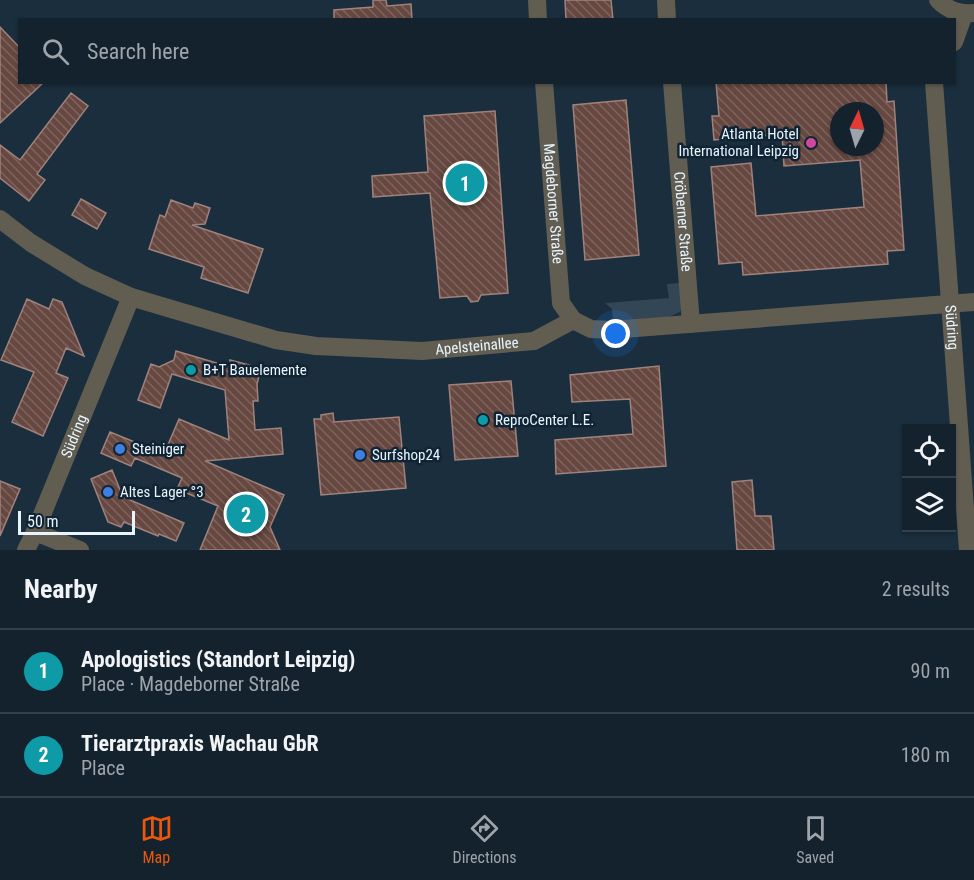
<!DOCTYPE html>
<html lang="en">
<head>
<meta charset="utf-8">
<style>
  body { margin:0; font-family:"Roboto Condensed",sans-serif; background:#212f3a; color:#f1f3f6 }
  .controls { position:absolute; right:18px; bottom:18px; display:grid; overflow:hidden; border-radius:0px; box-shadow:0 2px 4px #0004 }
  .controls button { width:54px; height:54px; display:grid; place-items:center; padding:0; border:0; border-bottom:2px solid #333f4a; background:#14222e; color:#f1f3f6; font:30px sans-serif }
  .compass { position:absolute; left:830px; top:102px; width:54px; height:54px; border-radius:50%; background:#14222e; box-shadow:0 2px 4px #0004; rotate:5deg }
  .scale { position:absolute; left:18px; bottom:15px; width:117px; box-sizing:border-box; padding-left:6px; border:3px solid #e8f5ff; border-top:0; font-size:16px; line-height:21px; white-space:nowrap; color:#e8f5ff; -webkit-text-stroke:4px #102433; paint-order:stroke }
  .you { position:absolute; left:616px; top:334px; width:21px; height:21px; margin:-15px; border:4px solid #fff; border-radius:50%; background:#1a73e8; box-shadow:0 0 0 9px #1a73e833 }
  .badge { display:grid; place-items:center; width:39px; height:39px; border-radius:50%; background:#ea580c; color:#fff; font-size:20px; font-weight:700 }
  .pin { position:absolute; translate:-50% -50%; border:3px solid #fff; box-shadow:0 2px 6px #0006 }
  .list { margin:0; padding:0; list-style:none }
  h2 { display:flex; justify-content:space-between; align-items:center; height:78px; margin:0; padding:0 24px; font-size:26px }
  h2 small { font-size:20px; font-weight:400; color:#9da4aa }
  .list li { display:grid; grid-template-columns:39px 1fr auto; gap:18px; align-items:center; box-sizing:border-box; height:84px; padding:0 24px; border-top:2px solid #333f4a }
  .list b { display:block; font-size:22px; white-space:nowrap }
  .list p { margin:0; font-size:20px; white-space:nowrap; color:#9da4aa }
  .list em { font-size:20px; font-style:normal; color:#9da4aa }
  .icon { flex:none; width:33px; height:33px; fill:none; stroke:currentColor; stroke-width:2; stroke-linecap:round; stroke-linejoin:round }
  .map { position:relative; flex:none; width:974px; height:550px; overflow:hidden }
  .search { position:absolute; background:#14222e; box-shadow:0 2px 4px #0004; left:18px; right:18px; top:18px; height:66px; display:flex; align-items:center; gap:15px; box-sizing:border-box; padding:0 21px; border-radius:0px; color:#9da4aa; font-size:22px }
  .sheet { height:246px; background:#14222e }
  nav { display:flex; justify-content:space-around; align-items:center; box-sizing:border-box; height:84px; border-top:2px solid #333f4a; background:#14222e; font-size:16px; color:#9da4aa }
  nav a { display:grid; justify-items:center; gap:3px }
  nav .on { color:#ea580c }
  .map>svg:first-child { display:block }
</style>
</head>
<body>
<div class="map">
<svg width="974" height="550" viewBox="0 0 974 550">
  <defs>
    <pattern id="building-back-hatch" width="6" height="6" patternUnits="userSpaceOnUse" patternTransform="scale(1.5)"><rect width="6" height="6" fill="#674841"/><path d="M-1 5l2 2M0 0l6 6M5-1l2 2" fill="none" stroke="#7d635e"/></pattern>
  </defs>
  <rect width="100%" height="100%" fill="#1a2e3d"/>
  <path fill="#334655" d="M680 283 682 307 680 312 669 317 613 321 612 309 605 303 669 298 667 284Z"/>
  <path fill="url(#building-back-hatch)" stroke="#a0827c" stroke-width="1.5" fill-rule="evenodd" d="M373 0H386L387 6 411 4 412 20H334V10L373 7Z
    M565 0H611L613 20H566Z
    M0 27 20 48V82H44L0 123Z
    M716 82H886L887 102 894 101 904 250 887 251 888 264 743 275 742 262 719 264 711 167 751 163 756 216 864 207 860 160 784 166 782 134 714 140 712 116H719ZM837 111H875V147H839Z
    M71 93 88 106 37 174 45 180 29 201 0 178V145L20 160Z
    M626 100 639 255 585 260 573 105Z
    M495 111 508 293 481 295 478 301 471 302 467 296 440 298 430 193 373 197 372 176 428 172 424 116Z
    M81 199 106 213 97 229 72 215Z
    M171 200 193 208 195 203 210 208 205 224 192 225 263 249 248 293 201 278 204 267 149 249 160 215 165 217Z
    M27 299 49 309 53 299 62 302 84 356 66 348 56 373 68 378 43 436 12 422 34 372 1 360Z
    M176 351 230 367V360L261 368 257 384 258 401H253L255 430 281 428 283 454 205 461 284 495 270 527 280 550H200L218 506 177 489 182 478 135 458 131 466 101 453 110 432 164 454 179 419 229 440 225 390 172 374 160 408 138 400 151 364 159 367 174 360Z
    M659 366 666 466 556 474 555 440 633 434 630 399 572 402 570 375Z
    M511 381 518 456 455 460 449 385Z
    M333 413 334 422 399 417 406 488 321 495 314 419H321V415Z
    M112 470 123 497 184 523 176 541 159 534 158 536 124 522 121 527 108 522 91 479Z
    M752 480 755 516H771L774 550H737L732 482Z
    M0 481 20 489 0 536Z"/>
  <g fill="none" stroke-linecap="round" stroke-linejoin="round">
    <g stroke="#615d51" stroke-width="18">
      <path d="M537 0 538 20"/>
      <path d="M666 0 667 20"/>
      <path d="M938 0C949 11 959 14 974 13"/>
      <path d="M954 42 964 14"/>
      <path id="s1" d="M544 82 561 303 573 320"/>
      <path id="s2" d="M672 82 691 324"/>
      <path id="s3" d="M934 82 968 550"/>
      <path id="s4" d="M0 219 31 243 85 276 131 297 276 340 316 346 422 351 534 341 573 320"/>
      <path d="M573 320 591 329 610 330 974 302"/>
      <path d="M26 550 35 532"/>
      <path id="s5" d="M80 550 35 532 131 297"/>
    </g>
  </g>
  <circle fill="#d1479c" stroke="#102433" stroke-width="2" cx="811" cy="143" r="6"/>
  <g fill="#0f9aa8" stroke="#102433" stroke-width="2">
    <circle cx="191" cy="370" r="6"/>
    <circle cx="483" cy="420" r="6"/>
  </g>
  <g fill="#3f7fe0" stroke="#102433" stroke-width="2">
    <circle cx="120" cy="449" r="6"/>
    <circle cx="360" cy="455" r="6"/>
    <circle cx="108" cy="492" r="6"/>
  </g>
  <g text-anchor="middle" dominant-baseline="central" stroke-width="5" stroke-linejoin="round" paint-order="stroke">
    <g font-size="15" fill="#e8f5ff" stroke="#102433" text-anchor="start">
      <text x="799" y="134" text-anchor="end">Atlanta Hotel<tspan x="799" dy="17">International Leipzig</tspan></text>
      <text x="203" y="370">B+T Bauelemente</text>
      <text x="495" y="420">ReproCenter L.E.</text>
      <text x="132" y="449">Steiniger</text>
      <text x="372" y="455">Surfshop24</text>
      <text x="120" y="492">Altes Lager °3</text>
    </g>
    <g font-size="15" fill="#e8f5ff" stroke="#102433">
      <text stroke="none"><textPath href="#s1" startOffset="122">Magdeborner Straße</textPath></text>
      <text stroke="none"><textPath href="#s2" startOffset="140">Cröberner Straße</textPath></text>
      <text stroke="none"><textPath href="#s3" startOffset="246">Südring</textPath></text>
      <text stroke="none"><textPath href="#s4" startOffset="506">Apelsteinallee</textPath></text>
      <text stroke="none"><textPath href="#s5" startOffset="152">Südring</textPath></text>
    </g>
  </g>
</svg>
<div class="controls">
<button><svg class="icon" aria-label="locate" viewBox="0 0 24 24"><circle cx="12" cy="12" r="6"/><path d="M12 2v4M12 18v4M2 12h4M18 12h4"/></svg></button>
<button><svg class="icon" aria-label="layers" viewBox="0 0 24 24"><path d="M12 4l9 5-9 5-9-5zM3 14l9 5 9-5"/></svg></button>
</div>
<svg class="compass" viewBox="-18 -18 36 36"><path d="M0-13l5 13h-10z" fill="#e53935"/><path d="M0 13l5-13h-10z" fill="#9da4aa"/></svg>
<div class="scale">50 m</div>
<div class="you"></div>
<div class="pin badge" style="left:465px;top:183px;background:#0f9aa8">1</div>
<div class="pin badge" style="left:246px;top:514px;background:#0f9aa8">2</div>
<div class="search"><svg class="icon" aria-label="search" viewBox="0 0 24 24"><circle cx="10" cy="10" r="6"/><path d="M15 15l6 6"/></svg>Search here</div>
</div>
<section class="sheet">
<h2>Nearby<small>2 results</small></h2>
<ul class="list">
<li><span class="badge" style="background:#0f9aa8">1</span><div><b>Apologistics (Standort Leipzig)</b><p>Place · Magdeborner Straße</p></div><em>90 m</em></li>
<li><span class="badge" style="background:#0f9aa8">2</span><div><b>Tierarztpraxis Wachau GbR</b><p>Place</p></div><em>180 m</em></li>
</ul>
</section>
<nav>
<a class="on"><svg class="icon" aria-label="map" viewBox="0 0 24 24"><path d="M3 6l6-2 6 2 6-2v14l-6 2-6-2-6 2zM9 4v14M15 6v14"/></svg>Map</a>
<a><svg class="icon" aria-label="directions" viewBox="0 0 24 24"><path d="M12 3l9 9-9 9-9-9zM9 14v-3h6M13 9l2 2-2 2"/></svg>Directions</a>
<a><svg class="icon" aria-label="saved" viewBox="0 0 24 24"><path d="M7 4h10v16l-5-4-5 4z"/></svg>Saved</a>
</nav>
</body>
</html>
